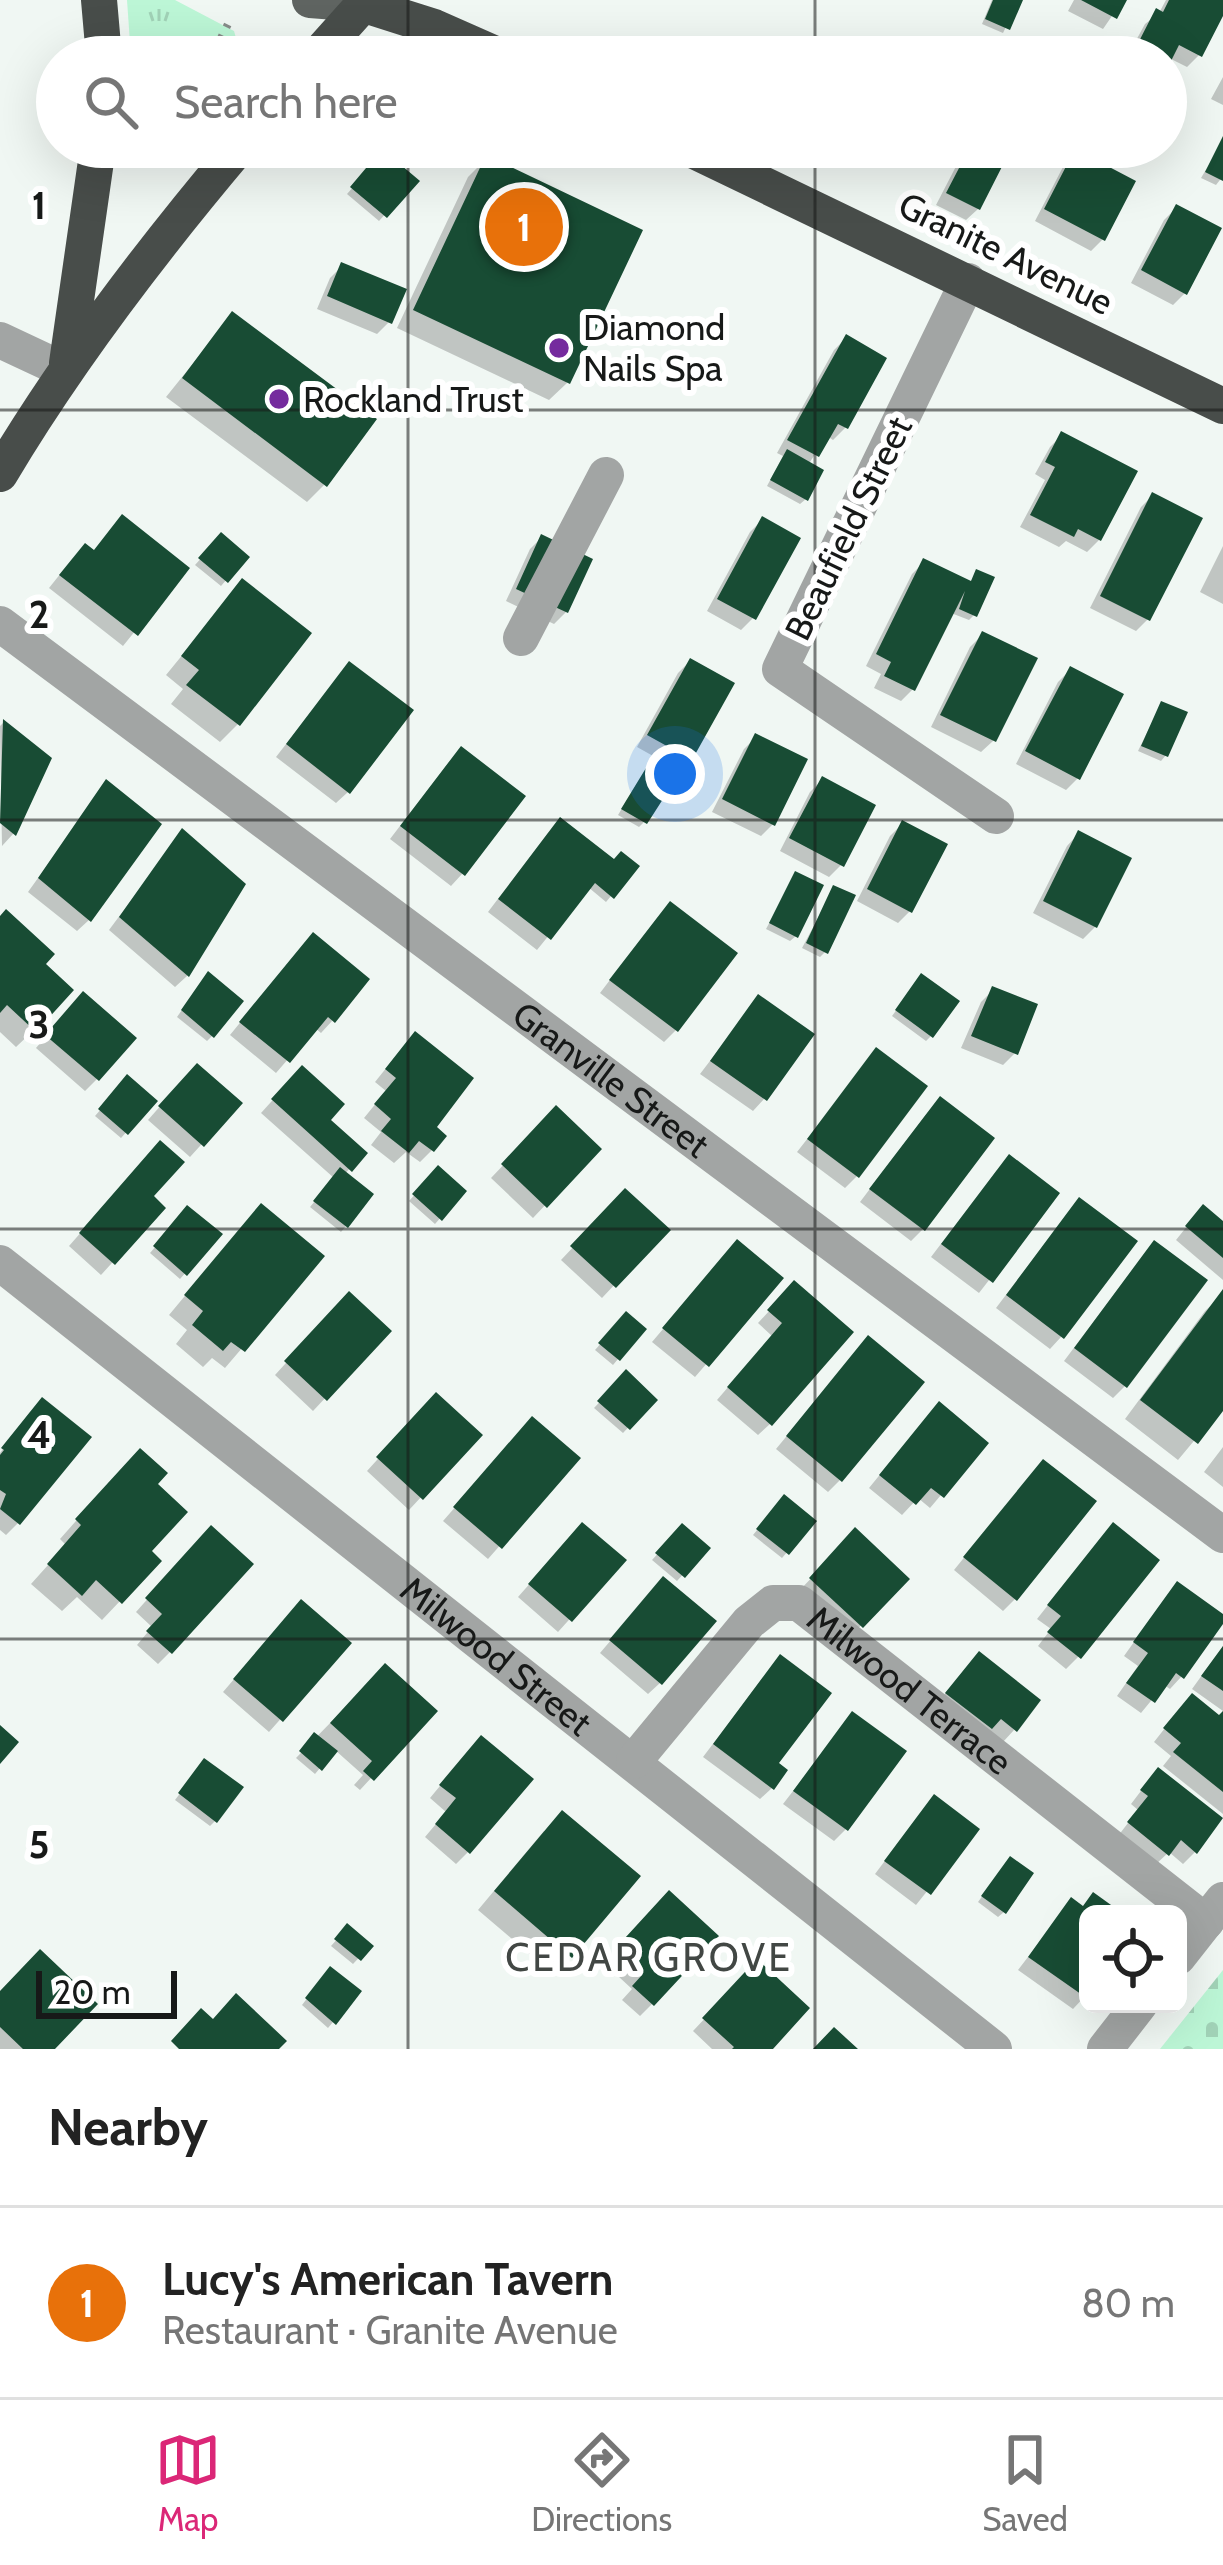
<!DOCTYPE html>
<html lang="en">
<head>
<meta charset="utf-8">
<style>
	:root { --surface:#fff; --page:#f2f2f2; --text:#222; --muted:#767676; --line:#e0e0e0; --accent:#db2777 }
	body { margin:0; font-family:Cabin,sans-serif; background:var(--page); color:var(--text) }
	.controls { position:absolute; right:36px; bottom:36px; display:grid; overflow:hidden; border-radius:18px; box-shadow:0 12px 48px #0002 }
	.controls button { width:108px; height:108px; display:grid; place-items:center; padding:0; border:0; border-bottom:3px solid var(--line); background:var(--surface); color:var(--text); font:60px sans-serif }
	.scale { position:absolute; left:36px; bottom:30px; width:141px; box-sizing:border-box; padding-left:12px; border:6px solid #171918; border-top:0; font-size:33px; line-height:42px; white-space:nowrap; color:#171918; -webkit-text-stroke:9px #fff; paint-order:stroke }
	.you { position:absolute; left:675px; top:774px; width:42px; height:42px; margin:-30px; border:9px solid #fff; border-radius:50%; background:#1a73e8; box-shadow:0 0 0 18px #1a73e833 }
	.badge { display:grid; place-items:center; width:78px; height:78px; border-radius:50%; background:var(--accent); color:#fff; font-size:39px; font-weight:700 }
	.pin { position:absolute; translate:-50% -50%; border:6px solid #fff; box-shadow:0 3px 12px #0006 }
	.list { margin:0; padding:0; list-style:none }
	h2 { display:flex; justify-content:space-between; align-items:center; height:156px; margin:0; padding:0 48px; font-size:51px }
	h2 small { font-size:39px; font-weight:400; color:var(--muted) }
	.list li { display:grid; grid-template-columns:78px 1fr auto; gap:36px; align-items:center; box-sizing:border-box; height:192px; padding:0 48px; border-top:3px solid var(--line) }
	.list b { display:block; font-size:45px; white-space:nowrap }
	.list p { margin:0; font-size:39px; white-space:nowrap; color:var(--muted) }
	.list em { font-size:39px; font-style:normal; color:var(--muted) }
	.icon { flex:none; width:66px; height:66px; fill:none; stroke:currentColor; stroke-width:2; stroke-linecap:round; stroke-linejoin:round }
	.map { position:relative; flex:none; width:1223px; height:2049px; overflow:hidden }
	.search { position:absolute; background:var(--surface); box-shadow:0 12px 48px #0002; left:36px; right:36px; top:36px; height:132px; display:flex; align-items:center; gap:30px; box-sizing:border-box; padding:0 42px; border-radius:66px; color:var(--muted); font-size:45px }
	.sheet { height:348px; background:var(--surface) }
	nav { display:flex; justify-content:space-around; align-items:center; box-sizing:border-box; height:168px; border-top:3px solid var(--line); background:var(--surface); font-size:33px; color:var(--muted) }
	nav a { display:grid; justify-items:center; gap:6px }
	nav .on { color:var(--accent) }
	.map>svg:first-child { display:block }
	.cemetery { fill:url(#cemetery-stones) }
	.park { fill:url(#park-tufts) }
	.shadow { fill:#0003 }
	.building { fill:#184c34 }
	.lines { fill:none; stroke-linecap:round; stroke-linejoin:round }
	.path { stroke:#868b88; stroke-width:8; stroke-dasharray:3 9; stroke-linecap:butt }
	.minor { stroke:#a2a5a4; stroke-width:36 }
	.major { stroke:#5f6461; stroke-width:36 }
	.highway { stroke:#484d4a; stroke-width:36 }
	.grid { fill:none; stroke:#171918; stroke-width:3; stroke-opacity:0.55 }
	.poi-dot { fill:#752b9e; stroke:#fff; stroke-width:4.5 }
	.labels { text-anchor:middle; stroke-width:12; stroke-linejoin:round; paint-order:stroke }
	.street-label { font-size:36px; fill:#171918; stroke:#fff }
	.poi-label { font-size:36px; fill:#171918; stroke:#fff; text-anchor:start }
	.neighbourhood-label { font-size:39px; letter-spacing:3px; fill:#424744; stroke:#fff }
	.grid-label { font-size:39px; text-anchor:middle; font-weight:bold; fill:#171918; stroke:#fff; stroke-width:12; stroke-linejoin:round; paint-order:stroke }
</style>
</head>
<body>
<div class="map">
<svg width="1223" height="2049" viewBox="0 0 1223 2049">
	<defs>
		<pattern id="cemetery-stones" width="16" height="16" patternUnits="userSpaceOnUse" patternTransform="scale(3)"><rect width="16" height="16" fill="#bcf6d6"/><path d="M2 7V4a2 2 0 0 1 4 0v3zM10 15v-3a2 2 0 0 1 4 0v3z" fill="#a1d2b7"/></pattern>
		<pattern id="park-tufts" width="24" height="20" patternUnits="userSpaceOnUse" patternTransform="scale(3)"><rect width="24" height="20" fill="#bcf6d6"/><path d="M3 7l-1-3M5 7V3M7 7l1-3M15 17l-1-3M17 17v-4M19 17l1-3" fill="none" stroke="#a1d2b7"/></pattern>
	</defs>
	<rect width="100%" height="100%" fill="#f0f7f3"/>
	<path class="cemetery" d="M1223,1970V2049H1160Z"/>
	<path class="park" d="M127,0H175L234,31L238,45L228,57H131Z"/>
	<path class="shadow" d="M992,0H1019L1003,33L982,24Z
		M1074,0H1123L1103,29L1068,11Z
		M1166,0H1216L1223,3L1199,55L1187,67L1169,58L1166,64V57H1127L1145,24L1159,13Z
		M1223,77V105L1211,99Z
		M1223,141V176L1216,185L1201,178Z
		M966,147H1009L978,209L966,220L936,205Z
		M383,153L415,181L379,221L347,194Z
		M1076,153L1103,239L1091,251L1035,221L1064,165Z
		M486,159L567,383L549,400L397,328L468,177Z
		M1176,208L1185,293L1173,305L1131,283L1164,220Z
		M342,266L389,322L377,334L317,309L330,278Z
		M232,315L324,485L307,502L166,397Z
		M846,338L883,359L845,428L833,440L827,436L808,465L806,499L800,504L767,486L783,456L777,453L834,350Z
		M1062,435L1099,540L1087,552L1066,541L1059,547L1020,527L1045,480L1035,474L1050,447Z
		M1153,495L1148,619L1136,631L1090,608L1141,507Z
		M762,520L753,618L741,630L707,611L750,532Z
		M221,536L246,557L221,586L195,565Z
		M542,537L566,612L554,624L506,601L530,549Z
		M1223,546V604L1200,592Z
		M93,553L186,568L123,646L49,588L73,558Z
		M924,562L969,584L977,573L974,615L969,620L951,613L913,689L901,701L874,688L881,674L866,666L912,574Z
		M242,582L238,724L220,742L171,704L183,689L166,675Z
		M982,635L993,741L981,752L931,727L970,647Z
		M690,661V758L678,770L637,747L678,673Z
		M1070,670L1078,778L1066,790L1016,764L1058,682Z
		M338,677L348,792L336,803L276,757Z
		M1161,704L1166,755L1161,761L1138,751Z
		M3,723L49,759L13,834L2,846L0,726Z
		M756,737L773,824L761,836L712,812L744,749Z
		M449,762L462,874L451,886L390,839Z
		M641,777L644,822L639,827L618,815Z
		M822,780L841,865L829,877L780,851L810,792Z
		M106,783L89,920L77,931L28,892Z
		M902,824L910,911L898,923L857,901L890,836Z
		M182,832L242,884L187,976L175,987L109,930Z
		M548,833L614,863L636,866L606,902L588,887L537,950L488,912Z
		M1078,834L1095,927L1083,939L1033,913L1067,846Z
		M795,875L796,936L790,941L766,929Z
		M834,888L825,952L820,957L802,948Z
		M658,917L676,1030L664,1042L600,993Z
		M0,919L41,965L34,1030L16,1047L0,1032Z
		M301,948L332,1021L321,1033L315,1028L276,1073L230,1035Z
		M203,980L212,1036L207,1041L177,1017Z
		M917,982L931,1036L926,1041L892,1016Z
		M993,990L1015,1053L1003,1065L961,1048L981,1002Z
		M758,998L764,1099L753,1111L700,1074Z
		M71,1007L97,1079L85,1091L36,1048Z
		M403,1047L433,1128L432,1150L420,1162L406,1152L394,1163L371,1145L381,1132L364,1118L386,1091L375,1082Z
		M876,1051L857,1176L845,1188L797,1152Z
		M128,1078L154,1101L121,1138L95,1116Z
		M185,1078L239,1103L190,1157L148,1120Z
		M290,1081L363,1153L344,1175L346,1226L341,1232L310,1207L334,1178L261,1113Z
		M556,1110L598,1149L533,1218L491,1178Z
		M928,1112L923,1229L911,1241L860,1202Z
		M148,1156L150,1197L162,1208L101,1275L69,1246Z
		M438,1169L463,1192L435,1224L409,1201Z
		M997,1170L1056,1194L979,1293L931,1257Z
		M625,1192L666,1230L602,1298L561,1260Z
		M188,1209L219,1234L180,1279L150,1253Z
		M1068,1213L1061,1337L1050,1349L996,1308Z
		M1192,1220L1223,1223V1280L1176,1240Z
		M244,1225L321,1256L225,1368L212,1358L203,1367L176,1344L187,1330L169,1315Z
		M726,1255L780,1279L695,1377L652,1342Z
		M1143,1256L1125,1386L1113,1398L1064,1361Z
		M794,1284L770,1424L758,1435L717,1400L772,1336L758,1323Z
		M1223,1294V1406L1178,1460L1125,1419L1205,1311Z
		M337,1307L388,1331L313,1411L275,1375Z
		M626,1315L643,1329L613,1365L595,1350Z
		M857,1351L840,1480L828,1492L776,1449Z
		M626,1374L654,1400L623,1433L594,1408Z
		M424,1408L479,1435L409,1510L367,1471Z
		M30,1412L18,1523L6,1535L0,1530V1453Z
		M927,1417L985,1443L930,1508L918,1498L902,1515L869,1488Z
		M521,1432L577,1458L488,1559L443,1521Z
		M1223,1447V1487L1204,1472Z
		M122,1469L154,1484L148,1551L158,1561L102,1620L77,1597L62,1611L31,1584L66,1545L60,1539Z
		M1032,1474L1015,1599L1003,1611L954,1570Z
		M779,1503L813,1522L782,1558L753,1535Z
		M682,1527L707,1548L677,1581L652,1560Z
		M855,1532L905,1579L849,1638L799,1591Z
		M570,1538L622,1561L558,1632L518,1597Z
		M1101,1538L1078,1657L1066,1669L1038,1646L1051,1629L1037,1619Z
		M199,1541L170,1652L158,1664L137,1645L152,1627L136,1612Z
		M652,1592L660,1683L648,1694L600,1653Z
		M1166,1597L1223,1619L1181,1677L1170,1689L1164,1685L1141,1713L1117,1696L1138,1666L1124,1656Z
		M290,1614L348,1643L269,1732L223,1692Z
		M1223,1646V1814L1163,1766L1171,1756L1154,1742L1180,1709L1218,1718L1223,1711L1192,1689Z
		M967,1667L1014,1730L1003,1742L935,1706Z
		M769,1670L775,1764L772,1788L760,1799L703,1757Z
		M373,1679L433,1711L360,1790L354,1785L363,1775L335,1750L315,1774L296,1758Z
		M852,1715L846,1829L834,1841L783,1804Z
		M469,1751L468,1852L456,1864L425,1837L446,1812L430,1798Z
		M200,1767L215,1821L210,1826L175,1800Z
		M1147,1783L1195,1852L1183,1864L1169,1852L1155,1865L1118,1836L1138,1810L1131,1804Z
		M923,1810L976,1830L916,1905L875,1874Z
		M544,1831L570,1956L552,1973L478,1910Z
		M1005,1865L1004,1912L998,1917L978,1902Z
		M1071,1901L1082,1908L1111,1914H1088V1993L1073,2009L1018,1970Z
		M657,1906L652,2004L640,2016L622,2000L632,1989L605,1964Z
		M348,1927L370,1946L353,1964L331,1946Z
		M757,1963L769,2049H712L693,2031Z
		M325,1975L358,1992L328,2028L302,2005Z
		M0,1994L51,2049H0Z"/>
	<path class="building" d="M993,0H1023L1010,30L985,19Z
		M1081,0H1127L1117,19Z
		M1169,0H1223V16L1202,57L1179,45L1166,71V57L1132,55L1156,8L1163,12Z
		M1223,136V181L1205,172Z
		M970,147H1012L980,210L946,193Z
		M382,149L420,181L387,218L350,187Z
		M1075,149L1136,181L1105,241L1044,209Z
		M486,155L643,230L570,384L413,310Z
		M1176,204L1222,228L1187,295L1141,270Z
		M341,262L407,289L392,324L327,296Z
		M232,311L377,419L327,487L182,378Z
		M846,334L887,358L848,429L838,424L819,457L787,440Z
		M1061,431L1138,471L1101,541L1078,529L1074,537L1030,515L1055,467L1045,462Z
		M787,449L824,470L808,501L770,480Z
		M1152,492L1203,518L1150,621L1100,596Z
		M122,514L190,568L138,636L59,575L85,543L94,550Z
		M762,516L801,538L756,620L717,599Z
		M221,532L250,557L228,583L198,558Z
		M541,534L593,559L568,613L516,589Z
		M923,558L971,581L976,569L995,577L977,617L959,609L965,591L915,691L884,676L891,662L876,654Z
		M242,578L312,633L240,726L186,685L199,670L181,656Z
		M982,631L1038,658L996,742L940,715Z
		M690,658L735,683L692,760L647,735Z
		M349,661L414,710L350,794L286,744Z
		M1070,666L1124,694L1080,780L1025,751Z
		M1161,701L1188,712L1168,757L1141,746Z
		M3,719L52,758L16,836L0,823Z
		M755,733L808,759L775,826L722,799Z
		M461,746L526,796L465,876L400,826Z
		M646,768L672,785L647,824L621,809Z
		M822,776L876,805L844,867L789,838Z
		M106,779L162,824L91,922L38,878Z
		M560,817L614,859L621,851L640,866L614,899L595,883L551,940L498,899Z
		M902,820L948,844L912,913L867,889Z
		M182,828L246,884L189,977L119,917Z
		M1078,830L1132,858L1097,928L1043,901Z
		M795,871L824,885L798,938L769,923Z
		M833,885L856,895L828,954L806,943Z
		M670,901L738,953L678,1032L609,980Z
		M6,909L55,954L46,964L74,990L36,1032L7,1005L0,1013V916Z
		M313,932L370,979L335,1023L328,1017L290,1063L239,1022Z
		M208,971L244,1001L214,1038L181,1010Z
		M921,973L960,1001L933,1038L895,1010Z
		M992,986L1038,1004L1018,1055L971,1036Z
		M83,991L137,1038L99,1081L45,1035Z
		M758,994L815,1034L767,1101L710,1061Z
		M415,1031L474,1078L437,1127L447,1136L434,1152L419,1141L409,1153L381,1131L391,1119L374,1104L396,1078L385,1069Z
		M876,1047L928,1086L859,1178L807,1139Z
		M197,1063L243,1103L204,1147L158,1106Z
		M302,1065L345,1104L331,1120L368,1153L352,1172L271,1099Z
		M127,1074L158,1101L128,1135L98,1109Z
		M940,1096L995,1138L925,1231L869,1189Z
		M556,1105L602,1149L547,1208L501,1164Z
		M160,1140L185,1162L154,1196L166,1208L115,1265L79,1233Z
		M1009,1154L1060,1193L993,1283L941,1244Z
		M438,1165L467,1191L442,1221L412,1194Z
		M340,1167L374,1194L348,1228L313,1201Z
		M625,1188L671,1230L616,1288L570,1246Z
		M1079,1197L1138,1241L1064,1339L1006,1295Z
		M261,1203L325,1256L245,1352L231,1342L223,1351L192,1325L203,1311L184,1295Z
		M1203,1204L1223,1221V1258L1185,1226Z
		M187,1205L223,1234L187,1276L153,1246Z
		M737,1239L784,1278L709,1367L662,1328Z
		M1154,1240L1208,1280L1127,1388L1074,1348Z
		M794,1280L854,1332L772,1426L727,1387L782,1323L767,1310Z
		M1223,1289V1411L1198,1444L1140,1400Z
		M349,1291L392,1331L327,1401L284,1361Z
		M626,1311L647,1329L620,1361L598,1343Z
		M868,1335L925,1382L842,1482L786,1436Z
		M626,1369L658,1400L630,1430L597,1401Z
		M436,1392L483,1435L423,1500L376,1457Z
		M42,1397L92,1437L20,1525L0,1509L6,1494L0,1490V1455L4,1450L1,1448Z
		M939,1401L989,1443L944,1498L931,1488L916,1505L879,1475Z
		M532,1416L581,1458L502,1549L453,1507Z
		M140,1448L168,1473L158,1484L188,1512L152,1551L162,1561L122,1604L96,1580L82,1596L47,1564L81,1525L75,1519Z
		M1043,1459L1097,1501L1017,1601L963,1557Z
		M784,1494L817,1521L789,1555L756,1529Z
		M582,1522L627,1560L572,1622L528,1584Z
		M1113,1522L1160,1560L1081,1659L1047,1632L1061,1616L1047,1605Z
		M682,1523L711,1548L685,1578L655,1553Z
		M211,1525L254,1564L172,1654L146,1631L162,1614L145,1598Z
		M855,1527L910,1579L863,1628L809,1578Z
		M663,1576L717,1621L662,1685L609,1640Z
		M1177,1581L1223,1614V1624L1184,1679L1176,1673L1155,1703L1126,1683L1148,1653L1133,1642Z
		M301,1599L352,1643L283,1722L233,1679Z
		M1223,1646V1691L1201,1676Z
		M979,1651L1041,1700L1017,1732L1001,1719L992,1729L945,1693Z
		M780,1654L832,1693L779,1763L788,1770L774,1790L713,1744Z
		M385,1663L438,1711L374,1781L363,1771L372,1761L330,1723Z
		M1192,1693L1219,1715L1223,1711V1792L1173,1752L1181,1743L1163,1728Z
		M852,1711L907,1751L848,1831L793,1791Z
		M0,1725L19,1742L0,1764Z
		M314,1732L338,1751L322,1771L299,1751Z
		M481,1735L534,1779L470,1854L435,1824L456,1798L439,1785Z
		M204,1758L244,1787L217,1823L178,1793Z
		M1158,1767L1223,1818L1197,1854L1181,1840L1169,1856L1127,1822L1148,1796L1140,1790Z
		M934,1794L980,1829L931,1895L884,1861Z
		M562,1810L641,1876L572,1958L494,1891Z
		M1010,1856L1034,1873L1006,1914L981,1896Z
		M669,1890L719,1936L654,2006L632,1986L642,1975L614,1950Z
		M1093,1892L1118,1910L1115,1914H1088V1999L1028,1957L1071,1897L1083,1906Z
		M347,1923L374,1946L361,1961L334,1939Z
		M40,1949L98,2004L55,2049H23L0,2027V1991Z
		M757,1959L810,2008L773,2049H732L734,2047L702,2018Z
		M330,1966L362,1991L336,2025L305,1998Z
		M236,1993L287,2041L279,2049H179L171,2041L201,2008L213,2019Z
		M834,2027L858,2049H813Z"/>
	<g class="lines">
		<path class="path" d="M207,57L216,48L228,24"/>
		<g class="minor">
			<path d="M968,281L780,669L996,816"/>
			<path d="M0,340L66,371"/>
			<path id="s1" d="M0,624L1223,1535"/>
			<path d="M521,638L606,475"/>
			<path id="s2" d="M0,1263L994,2049"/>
			<path id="s3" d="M634,1761L749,1622L773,1603H799L1206,1922"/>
			<path d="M1178,1957L1223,1900"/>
			<path d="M1105,2049L1140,2004"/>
		</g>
		<path class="major" d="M310,0L362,4"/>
		<path class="highway" d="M99,0L104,57
			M362,4L434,27L502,57
			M316,57L367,0
			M686,147L1223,406
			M67,363L98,147
			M0,474C69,358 152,250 239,147"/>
	</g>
	<path class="grid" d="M408,0V57M815,0V57M408,147V2049M815,147V2049M0,410H1223M0,820H1223M0,1229H1223M0,1639H1223"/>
	<g class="poi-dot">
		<circle cx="559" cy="348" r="12"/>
		<circle cx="279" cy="399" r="12"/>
	</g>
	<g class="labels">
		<g class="street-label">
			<text transform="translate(1006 253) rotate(26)" y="13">Granite Avenue</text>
			<text transform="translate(848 528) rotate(-64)" y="13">Beaufield Street</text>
			<text dy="13" stroke="none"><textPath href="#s1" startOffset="762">Granville Street</textPath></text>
			<text dy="13" stroke="none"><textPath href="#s2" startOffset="633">Milwood Street</textPath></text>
			<text dy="13" stroke="none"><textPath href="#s3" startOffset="378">Milwood Terrace</textPath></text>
		</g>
		<g class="poi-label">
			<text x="583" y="340">Diamond<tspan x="583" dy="41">Nails Spa</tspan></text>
			<text x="303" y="412">Rockland Trust</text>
		</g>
		<g class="neighbourhood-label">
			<text x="649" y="1971">CEDAR GROVE</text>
		</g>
	</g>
	<g class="grid-label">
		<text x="39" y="219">1</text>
		<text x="39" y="628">2</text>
		<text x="39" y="1038">3</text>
		<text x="39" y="1448">4</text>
		<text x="39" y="1858">5</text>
	</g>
</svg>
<div class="controls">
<button><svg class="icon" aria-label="locate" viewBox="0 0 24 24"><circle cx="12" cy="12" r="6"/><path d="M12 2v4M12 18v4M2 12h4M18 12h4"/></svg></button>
</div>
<div class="scale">20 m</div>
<div class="you"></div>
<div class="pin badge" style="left:524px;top:227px;background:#e8710a">1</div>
<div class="search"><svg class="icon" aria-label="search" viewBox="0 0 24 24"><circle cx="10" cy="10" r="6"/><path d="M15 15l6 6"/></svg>Search here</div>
</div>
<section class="sheet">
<h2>Nearby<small></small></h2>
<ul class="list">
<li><span class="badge" style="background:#e8710a">1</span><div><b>Lucy's American Tavern</b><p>Restaurant · Granite Avenue</p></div><em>80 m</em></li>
</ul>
</section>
<nav>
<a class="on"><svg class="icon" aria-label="map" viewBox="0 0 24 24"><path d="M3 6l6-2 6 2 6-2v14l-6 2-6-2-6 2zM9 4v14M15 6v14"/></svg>Map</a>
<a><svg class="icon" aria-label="directions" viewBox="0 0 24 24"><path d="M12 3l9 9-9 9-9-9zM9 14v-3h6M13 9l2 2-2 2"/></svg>Directions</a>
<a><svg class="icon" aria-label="saved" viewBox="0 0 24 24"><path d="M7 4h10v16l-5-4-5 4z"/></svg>Saved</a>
</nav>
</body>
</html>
